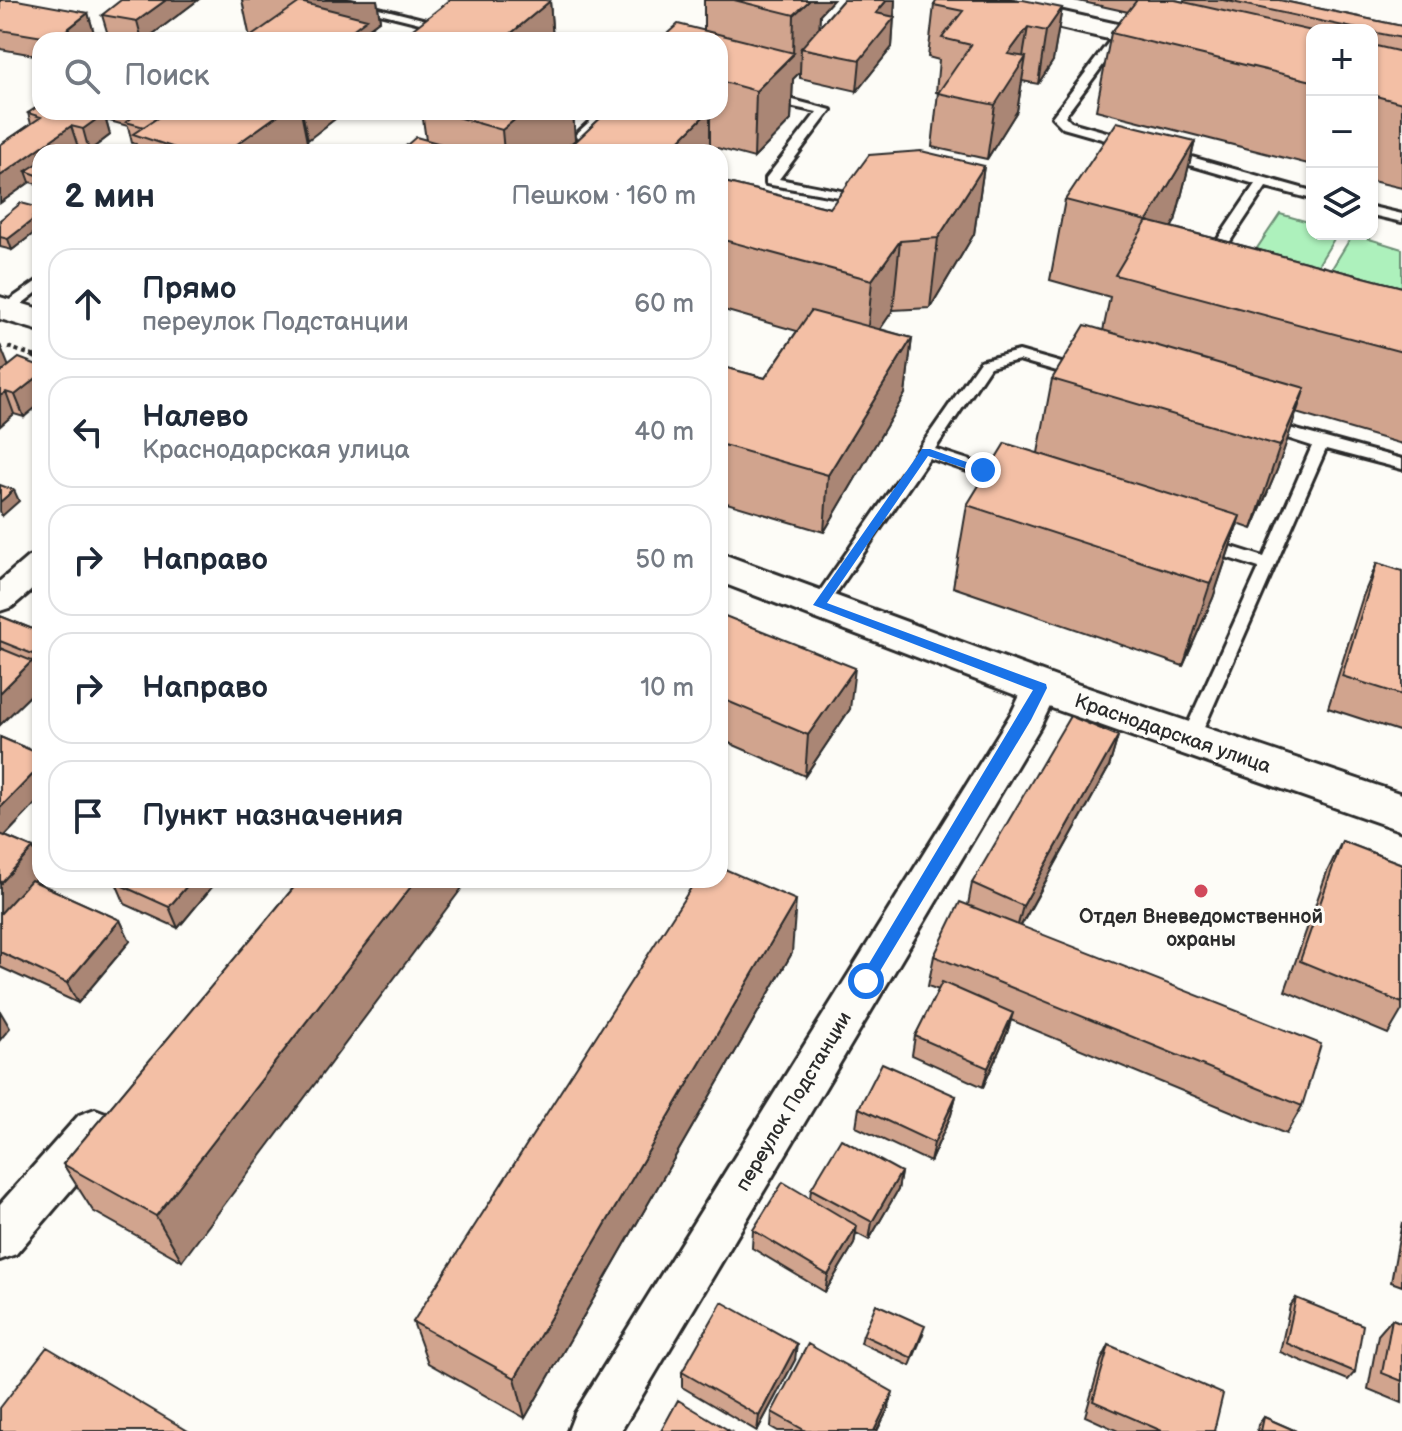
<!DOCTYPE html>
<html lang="ru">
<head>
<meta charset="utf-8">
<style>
	:root { --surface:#fff; --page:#f6f6f7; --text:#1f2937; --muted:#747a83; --line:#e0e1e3 }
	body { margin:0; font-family:"Balsamiq Sans",sans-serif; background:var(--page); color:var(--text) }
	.controls { position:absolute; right:24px; top:24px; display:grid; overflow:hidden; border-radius:16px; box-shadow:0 2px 6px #0004 }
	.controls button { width:72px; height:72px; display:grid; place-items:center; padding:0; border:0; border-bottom:2px solid var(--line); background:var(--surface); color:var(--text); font:40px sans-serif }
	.stop { position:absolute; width:24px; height:24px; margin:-18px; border:6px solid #1a73e8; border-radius:50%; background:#fff }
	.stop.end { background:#1a73e8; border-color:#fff; box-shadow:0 2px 8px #0008 }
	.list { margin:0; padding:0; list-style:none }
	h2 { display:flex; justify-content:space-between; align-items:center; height:104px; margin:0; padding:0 32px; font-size:34px }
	h2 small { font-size:26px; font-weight:400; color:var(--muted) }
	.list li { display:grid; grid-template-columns:52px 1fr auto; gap:24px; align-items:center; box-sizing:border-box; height:112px; margin:0 16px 16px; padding:0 16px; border:2px solid var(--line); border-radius:24px }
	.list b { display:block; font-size:30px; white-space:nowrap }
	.list p { margin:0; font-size:26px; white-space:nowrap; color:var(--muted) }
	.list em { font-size:26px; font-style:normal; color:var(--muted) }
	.icon { flex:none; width:44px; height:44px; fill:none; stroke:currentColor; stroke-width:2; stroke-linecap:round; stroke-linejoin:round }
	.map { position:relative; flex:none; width:1402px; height:1431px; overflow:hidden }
	.search { position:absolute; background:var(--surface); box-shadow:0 2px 6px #0004; left:32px; top:32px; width:696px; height:88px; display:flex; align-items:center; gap:20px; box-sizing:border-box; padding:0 28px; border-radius:24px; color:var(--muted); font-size:30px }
	.panel { position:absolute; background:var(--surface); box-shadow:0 2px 6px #0004; left:32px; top:144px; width:696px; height:744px; border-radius:24px }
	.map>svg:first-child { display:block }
	.green { fill:#adf1bc; stroke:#6c8e74; stroke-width:2 }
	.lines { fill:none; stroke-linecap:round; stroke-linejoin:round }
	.lane-casing { stroke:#2b2b2b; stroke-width:6 }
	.street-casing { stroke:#2b2b2b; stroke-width:6 }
	.secondary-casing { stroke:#2b2b2b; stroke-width:6 }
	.path-far1 { stroke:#2b2b2b; stroke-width:4; stroke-dasharray:4 4; stroke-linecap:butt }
	.path { stroke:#2b2b2b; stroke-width:5; stroke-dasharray:6 6; stroke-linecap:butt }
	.lane { fill:#fdfcf7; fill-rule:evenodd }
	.street { fill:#fdfcf7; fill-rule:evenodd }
	.secondary { fill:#fdfcf7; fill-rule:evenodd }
	.wall { fill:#d1a48e; stroke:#2b2b2b; stroke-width:2 }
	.shaded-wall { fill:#aa8674; stroke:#2b2b2b; stroke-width:2 }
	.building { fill:#f3bfa5; stroke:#2b2b2b; stroke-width:2 }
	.route { fill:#1a73e8 }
	.poi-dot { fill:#d1495b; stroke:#fdfcf7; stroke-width:3 }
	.labels { text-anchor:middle; stroke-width:6; stroke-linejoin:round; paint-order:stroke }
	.street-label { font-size:20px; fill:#2b2b2b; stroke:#fdfcf7 }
	.poi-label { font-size:20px; font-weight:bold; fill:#2b2b2b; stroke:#fdfcf7 }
</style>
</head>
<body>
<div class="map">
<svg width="1402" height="1431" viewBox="0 0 1402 1431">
	<rect width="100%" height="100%" fill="#fdfcf7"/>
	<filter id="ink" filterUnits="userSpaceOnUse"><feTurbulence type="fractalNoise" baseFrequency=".0125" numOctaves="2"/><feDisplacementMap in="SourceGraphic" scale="16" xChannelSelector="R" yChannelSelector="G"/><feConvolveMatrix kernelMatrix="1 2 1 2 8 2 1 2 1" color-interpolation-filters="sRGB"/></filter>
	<g filter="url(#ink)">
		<path class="green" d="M1280,214L1312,223V234H1337L1306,285L1245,266Z
			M1353,234L1402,249V313L1320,288Z"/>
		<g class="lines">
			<g class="lane-casing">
				<path id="lane" d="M327,0H347L450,26L444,29Z
					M1121,30L1127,33L1065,116L1071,122L1134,140V146L1130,147L1063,128L1052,117L1117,31Z
					M770,94L831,110L779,179L867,196V202L766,184V178L817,112L766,101L764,98Z
					M600,112H613L589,135L604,141L593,152H580L589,142L574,136Z
					M1162,151H1170L1312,191V199L1266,187L1215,264H1205L1203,261L1255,184L1162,157Z
					M1372,207L1402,214V222L1372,215Z
					M40,279V290L11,312H1V306Z
					M1019,351L1086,370L1088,373L1081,378L1019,360L990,367L935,449L1014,475L1016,479L1014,483H1002L929,458L825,609H813L811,605L813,601L980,361Z
					M1267,422L1402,459V469L1326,449L1199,739L1196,744H1184L1181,739L1259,568L1201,549L1199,545L1207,539L1264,557L1312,446L1262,430L1259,427Z"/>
			</g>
			<g class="street-casing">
				<path id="street" d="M40,553V583L12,607L0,611V581L28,557Z
					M1041,675L1054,679L1059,688L1040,727L621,1431H568L575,1413L1012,712L1028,679Z
					M95,1109L111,1115L117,1129L111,1143L16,1254L0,1260V1204L79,1115Z"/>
			</g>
			<g class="secondary-casing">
				<path id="secondary" d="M959,0H1010L1180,38L1184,44L1180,50L1170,53L963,6Z
					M0,297L40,309V331L0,319Z
					M720,553L1056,677L1402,794V831L1026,699L720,582Z"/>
			</g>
			<path class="path-far1" d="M8,347L39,358"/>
			<path class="path" d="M33,356L40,359"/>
			<use href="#lane" class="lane"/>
			<use href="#street" class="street"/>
			<use href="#secondary" class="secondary"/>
		</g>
		<path class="wall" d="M0,0L88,13L94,33L86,40H40V56L0,49Z
			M198,0L145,40H132L108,35L102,15Z
			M242,0H377L380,20L368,29L370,40H246L250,38Z
			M704,0H833L820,14L819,27L843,0H895L892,47L857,91L800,78V72L793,79L791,120L754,158L710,146V152H571V146L607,112H720V40L704,30Z
			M1074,0H1176L1184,2V0H1279L1402,26V188L1372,181V30H1312V165L1096,110L1111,33L1128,12Z
			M550,1L553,40H410L409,32Z
			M934,5L1062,8L1053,61L1038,84L1022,81L1017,111L987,159L932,147L938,92H936L939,60L928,57Z
			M40,112H344L307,140L309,152H138L136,144L132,143L128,126L106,120L110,135L89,151L78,147L40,152V185L30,182L0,203V145L31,124L28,113Z
			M422,112H573L575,140L561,152H399L426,140Z
			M1195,141L1175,221L1171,227L1402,287V444L1296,413L1277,470L1252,529L1238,524L1213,598L1183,666L953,587L967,505L1038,453L1052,379L1103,331L1110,297L1050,280L1065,200Z
			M984,166L974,234L930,308L893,310L880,329L912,338L905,394L824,532L720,501V366L765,378L797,331L724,310V341L720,346V181L830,208Z
			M40,208V235L38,230L12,250L0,247V220Z
			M0,345L8,367L24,417L14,414L0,426Z
			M1377,563L1402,571V732L1328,708L1363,596Z
			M720,614L850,709L805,776L720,739Z
			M0,616L40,632V675H38L40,678V686L0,725Z
			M1118,736L1109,767L1021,926L1302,1106L1286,1134L1011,1020L1007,1033L983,1087L912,1055L915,1036L939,990L928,986L934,956L968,905L972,883Z
			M0,737L40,754V799L5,836L33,848L40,863V874L33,881L120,920L130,941L78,1003L0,967Z
			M1342,841L1402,864V1010L1388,1034L1285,991L1327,872Z
			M300,880L182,1261L93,1211L63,1164Z
			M217,881L178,928L125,904L116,883Z
			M792,953L525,1418L428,1363L413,1322Z
			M956,1096L951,1115L930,1162L856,1127L859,1108Z
			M901,1172L898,1190L869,1240L856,1233L854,1244L825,1292L752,1248L753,1230L810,1198L811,1189Z
			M1402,1222V1286L1391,1282Z
			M1296,1298L1355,1372L1348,1380L1280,1352L1290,1306Z
			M1392,1319L1402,1323V1403L1368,1389L1378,1335Z
			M923,1334L910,1366L861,1343L863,1335Z
			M1109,1345L1214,1431H1118L1085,1416L1101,1361Z
			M795,1360L757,1431L682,1387V1372Z
			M889,1407L877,1431H778L771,1427L772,1412Z
			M1264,1417L1296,1431H1257L1258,1425Z"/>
		<path class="shaded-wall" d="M166,0H198L145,40H142L137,21Z
			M309,0H377L380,20L368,29L370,40H312L305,3Z
			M810,0H833L820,14L818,51L801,48L800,72L793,79L791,120L754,158L756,91L793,55L794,15Z
			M887,0H895L892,47L857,91L860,60L876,13Z
			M550,1L553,40H503Z
			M1062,8L1053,61L1038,84L1046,31Z
			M88,13L94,33L86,40H55Z
			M1028,27L1022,63L1026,57L1017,111L987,159L995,105L1008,54Z
			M282,112H301L309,152H226Z
			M302,112H344L308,140Z
			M524,112H573L575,140L561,152H504L502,130Z
			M708,112H710V152H668Z
			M104,114L110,135L89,151L83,129Z
			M71,126L78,147L71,152H40V174L26,171L30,182L0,203V176Z
			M1195,141L1175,221L1140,282L1147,221Z
			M984,166L974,234L930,308L938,238Z
			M34,219L38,230L12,250L8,239Z
			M900,241L893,310L866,350L872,280Z
			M724,285V341L720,346V291Z
			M912,338L905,394L824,532L828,475Z
			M0,345L9,367L0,374Z
			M40,375V404L24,417L15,395Z
			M1305,388L1277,470L1252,529L1280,446Z
			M6,392L14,414L0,426V396Z
			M14,490L19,501L2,516L0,511V502Z
			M1240,516L1213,598L1183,666L1210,584Z
			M32,661L40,678V686L0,725V693Z
			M855,668L850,709L805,776L808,735Z
			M1118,736L1109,767L1015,936L1023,906Z
			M40,767V799L2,839L0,836V808Z
			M33,848L40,863V874L0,917V884Z
			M192,880H217V881L178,928L169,907Z
			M416,880H468L182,1261L156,1216Z
			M796,900L792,953L525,1418L515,1378Z
			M120,920L130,941L78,1003L67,983Z
			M0,1011L10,1028L0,1040Z
			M1013,1013L1007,1033L983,1087L988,1068Z
			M956,1096L951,1115L930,1162L934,1143Z
			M901,1172L898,1190L869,1240L872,1222Z
			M857,1226L854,1244L825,1292L828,1275Z
			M797,1344L795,1360L757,1431L759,1416Z
			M893,1392L889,1407L877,1431H874Z"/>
		<path class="building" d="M0,0H17L88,13L55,39L0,30Z
			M121,0H166L137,21L102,15Z
			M294,0H309L305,3Z
			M450,0H545L550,1L503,40H439L409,32Z
			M734,0H810L794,15Z
			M843,0H887L876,13L895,17L860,60L801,48Z
			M937,0H1023L1062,8L1046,31L1028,27L1008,54L1026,57L995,105L938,93L971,45L942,38L963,11L934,5Z
			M1137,0H1175L1312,31V81L1111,33Z
			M1223,0H1279L1402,26V38L1372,32V30H1362Z
			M300,2L367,19L339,40H246Z
			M678,24L794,53L756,91L720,81V40H660Z
			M1372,45L1402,52V103L1372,95Z
			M40,105V112H97L104,114L83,129L71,126L0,176V145L41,117L28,113Z
			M140,112H166L144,127L126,122Z
			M166,112H282L226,152H187L133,134Z
			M439,112H524L502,130Z
			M607,112H708L668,152H595L571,146Z
			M1117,122L1195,141L1147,221L1402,287V352L1115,275L1147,221L1065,200Z
			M416,137L470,152H399Z
			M921,151L984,166L938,238L900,241L872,280L720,239V181L830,208L869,155Z
			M40,162V176L26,171Z
			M21,203L40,208V211L33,216L34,219L8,239L0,237V220Z
			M40,211V218L33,216Z
			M811,311L912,338L828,475L720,444V366L765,378Z
			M1085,325L1305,388L1280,446L1052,379Z
			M19,358L40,366V375L15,395L6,392L0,396V373Z
			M1005,443L1240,516L1210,584L967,505Z
			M0,485L14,490L0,502Z
			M1377,563L1402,571V695L1342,676Z
			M720,614L855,668L808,735L720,698Z
			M0,616L40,632V657L0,641Z
			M0,648L32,661L0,693Z
			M1070,716L1118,736L1023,906L972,883Z
			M0,737L40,754V767L0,808Z
			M0,834L33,848L0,884Z
			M1342,841L1402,864V1003L1300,961Z
			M720,867L796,900L515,1378L413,1322L696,880H720Z
			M31,880L120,920L67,983L0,952V914Z
			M118,880H192L169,907L116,883Z
			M300,880H416L156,1216L63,1164Z
			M960,902L1321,1044L1302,1106L934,956Z
			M942,982L1013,1013L988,1068L915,1036Z
			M882,1063L956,1096L934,1143L859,1108Z
			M841,1139L901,1172L872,1222L811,1189Z
			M783,1182L857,1226L828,1275L753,1230Z
			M1296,1298L1363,1325L1355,1372L1286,1343Z
			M722,1302L797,1344L759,1416L682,1372Z
			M876,1304L925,1326L912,1358L863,1335Z
			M1392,1319L1402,1323V1381L1382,1373Z
			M808,1344L893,1392L874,1431H806L772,1412Z
			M1109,1345L1223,1394L1214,1431H1162L1093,1401Z
			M47,1347L188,1431H0V1408Z
			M678,1400L730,1431H661Z
			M1264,1417L1296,1431H1261Z"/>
	</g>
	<path class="route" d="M922,449H930L989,470L983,474L928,456L827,603L1046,684L1047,688L1031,720L871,986L866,988L859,981L861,977L1033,690L813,605Z"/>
	<circle class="poi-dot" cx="1201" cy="891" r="8"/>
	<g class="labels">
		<g class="street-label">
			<text transform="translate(1173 733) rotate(19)" y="7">Краснодарская улица</text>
			<text transform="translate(793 1101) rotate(-59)" y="7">переулок Подстанции</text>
		</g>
		<g class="poi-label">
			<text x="1201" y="923">Отдел Вневедомственной<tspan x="1201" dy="23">охраны</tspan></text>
		</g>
	</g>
</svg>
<div class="controls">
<button>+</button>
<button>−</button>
<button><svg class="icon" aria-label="layers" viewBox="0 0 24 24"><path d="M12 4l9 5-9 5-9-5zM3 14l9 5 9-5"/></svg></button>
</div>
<div class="stop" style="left:866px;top:981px"></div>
<div class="stop end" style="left:983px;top:470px"></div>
<div class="search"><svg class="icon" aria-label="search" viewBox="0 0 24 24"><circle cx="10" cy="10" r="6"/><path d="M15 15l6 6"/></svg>Поиск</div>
<section class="panel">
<h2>2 мин<small>Пешком · 160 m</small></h2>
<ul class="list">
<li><svg class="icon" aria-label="ahead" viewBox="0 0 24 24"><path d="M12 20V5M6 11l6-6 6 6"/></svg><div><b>Прямо</b><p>переулок Подстанции</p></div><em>60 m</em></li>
<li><svg class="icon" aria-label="left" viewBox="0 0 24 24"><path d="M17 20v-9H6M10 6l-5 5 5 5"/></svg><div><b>Налево</b><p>Краснодарская улица</p></div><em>40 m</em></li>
<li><svg class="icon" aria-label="right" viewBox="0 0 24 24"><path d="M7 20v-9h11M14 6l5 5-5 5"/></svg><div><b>Направо</b></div><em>50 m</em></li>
<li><svg class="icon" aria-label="right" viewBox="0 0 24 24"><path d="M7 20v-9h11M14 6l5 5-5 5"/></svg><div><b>Направо</b></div><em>10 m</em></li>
<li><svg class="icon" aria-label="arrive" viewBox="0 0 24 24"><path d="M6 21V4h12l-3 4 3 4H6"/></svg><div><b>Пункт назначения</b></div></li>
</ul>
</section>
</div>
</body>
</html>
